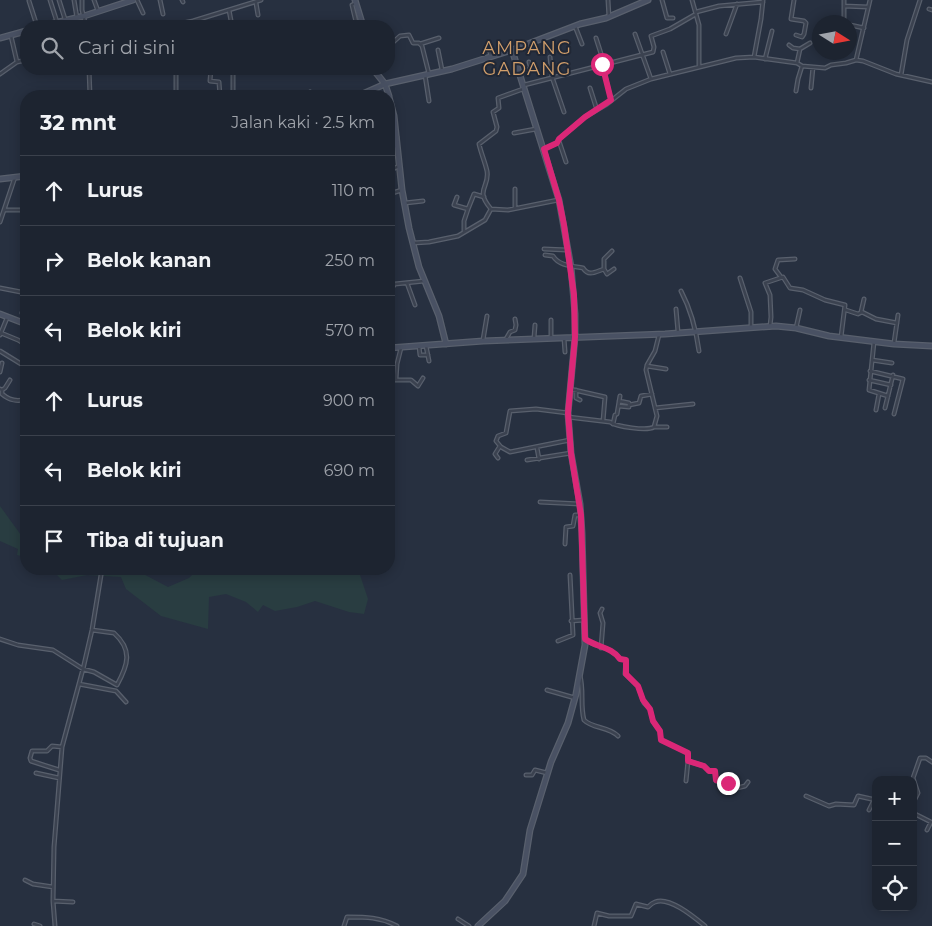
<!DOCTYPE html>
<html lang="id">
<head>
<meta charset="utf-8">
<style>
	:root { --surface:#1d2430; --page:#2a303c; --text:#f1f3f6; --muted:#a0a4ab; --line:#3b414c }
	body { margin:0; font-family:Montserrat,sans-serif; background:var(--page); color:var(--text) }
	.controls { position:absolute; right:15px; bottom:15px; display:grid; overflow:hidden; border-radius:10px; box-shadow:0 2px 12px #0003 }
	.controls button { width:45px; height:45px; display:grid; place-items:center; padding:0; border:0; border-bottom:1px solid var(--line); background:var(--surface); color:var(--text); font:25px sans-serif }
	.compass { position:absolute; left:812px; top:15px; width:45px; height:45px; border-radius:50%; background:var(--surface); box-shadow:0 2px 12px #0003; rotate:101deg }
	.stop { position:absolute; width:15px; height:15px; margin:-11px; border:4px solid #db2777; border-radius:50%; background:#fff }
	.stop.end { background:#db2777; border-color:#fff; box-shadow:0 1px 5px #0008 }
	.list { margin:0; padding:0; list-style:none }
	h2 { display:flex; justify-content:space-between; align-items:center; height:65px; margin:0; padding:0 20px; font-size:21px }
	h2 small { font-size:16px; font-weight:400; color:var(--muted) }
	.list li { display:grid; grid-template-columns:32px 1fr auto; gap:15px; align-items:center; box-sizing:border-box; height:70px; padding:0 20px; border-top:1px solid var(--line) }
	.list b { display:block; font-size:19px; white-space:nowrap }
	.list em { font-size:16px; font-style:normal; color:var(--muted) }
	.icon { flex:none; width:28px; height:28px; fill:none; stroke:currentColor; stroke-width:2; stroke-linecap:round; stroke-linejoin:round }
	.map { position:relative; flex:none; width:932px; height:926px; overflow:hidden }
	.search { position:absolute; background:var(--surface); box-shadow:0 2px 12px #0003; left:20px; top:20px; width:375px; height:55px; display:flex; align-items:center; gap:12px; box-sizing:border-box; padding:0 18px; border-radius:20px; color:var(--muted); font-size:19px }
	.panel { position:absolute; background:var(--surface); box-shadow:0 2px 12px #0003; left:20px; top:90px; width:375px; height:485px; border-radius:20px }
	.map>svg:first-child { display:block }
	.green { fill:#293d41 }
	.lines { fill:none; stroke-linecap:round; stroke-linejoin:round }
	.street-casing { stroke:#59606d; stroke-width:5 }
	.secondary-casing { stroke:#59606d; stroke-width:7 }
	.street { stroke:#3b4250; stroke-width:2.5 }
	.secondary { stroke:#495163; stroke-width:4.5 }
	.route { stroke:#db2777; stroke-width:6 }
	.labels { text-anchor:middle; stroke-width:4; stroke-linejoin:round; paint-order:stroke }
	.quarter-label { font-size:18px; letter-spacing:1px; fill:#d29f6b; stroke:#202735 }
</style>
</head>
<body>
<div class="map">
<svg width="932" height="926" viewBox="0 0 932 926">
	<rect width="100%" height="100%" fill="#273040"/>
	<path class="green" d="M0,506L26,542V557L17,555L18,549L0,541Z
		M51,569H134L168,587L189,578L196,571L243,570L276,571L281,569H358L368,599L364,614L349,612L315,601L297,607L275,611L263,605L258,612L246,602L226,594L209,597L208,629L161,616L126,589L121,577L87,575L62,580Z"/>
	<g class="lines">
		<g class="street-casing">
			<path id="street" d="M50,0L57,22
				M59,0L65,19
				M74,0L77,18
				M82,0V10L86,26
				M94,0L98,11
				M137,0L143,13
				M160,0L163,14
				M182,0L183,2
				M608,0L609,17
				M662,0L667,18H673
				M692,0L699,25V67
				M794,0L791,19L804,21L806,23L804,34L802,37L796,35
				M29,1L37,26
				M256,3L258,15
				M356,3L352,5L357,26
				M844,6L868,7
				M929,9L932,10
				M229,10L232,26
				M696,12L719,6L763,2
				M835,19L843,22
				M844,22V0
				M850,25L864,28
				M168,26L193,21L261,0
				M575,26L582,44
				M23,32L26,47
				M635,34L651,79
				M726,34L737,4
				M11,36L17,62
				M596,38L604,63
				M420,44L439,38
				M390,45L400,36L409,35L413,43H419L422,46L429,74
				M488,45L491,56
				M789,45L793,48L800,49
				M438,50L442,70
				M663,52L670,74
				M550,57L552,77L564,112
				M754,57L761,19L763,0
				M765,59L772,31
				M856,60L870,0
				M529,62L531,69
				M602,63L611,100
				M797,63L800,49L810,43
				M89,69L90,96
				M211,69L210,81L219,82L220,96
				M520,72L535,68
				M0,74L17,62L26,60
				M425,75L429,101
				M901,75L907,40L920,0
				M524,85L653,52L654,47L651,36L670,29L696,14
				M590,88L597,110
				M811,88L813,67
				M796,91L798,79L802,66
				M310,92L313,96
				M176,96V69
				M233,96V69
				M514,133L536,129
				M389,138L397,137
				M559,141L566,162
				M544,149L557,143L559,139L585,117L607,104L626,89L651,79L736,58L754,57L797,63L802,66L825,68L831,65L846,63L856,60L863,61L896,74L932,82
				M389,171L399,166
				M515,189V208
				M389,194L402,190
				M457,197L454,205L468,209L464,221V232
				M405,203L423,201
				M468,209L474,194L484,197
				M491,209C474,189 490,188 487,171C485,162 481,153 479,144L496,131L497,127L493,112L499,108L498,98L523,89
				M5,210H26
				M0,222L15,177
				M389,223H391V232
				M413,243L429,242L458,236L485,220L491,209L508,210L558,200
				M544,249L567,250
				M545,255L553,256C559,266 573,266 583,268C589,277 595,272 604,269V259L612,251
				M604,269L607,274L614,269
				M781,277L775,269L778,260L795,259
				M740,278L751,312V327
				M407,283L415,305
				M0,288L26,293
				M389,291L395,284L424,281
				M681,291C691,310 696,329 699,351
				M389,307L392,304L390,291
				M676,309L678,332
				M846,310L858,314L862,312L876,319L897,323
				M861,312L864,299
				M22,313L26,298
				M551,320V338
				M770,326L771,317L770,295L765,283L783,277L790,288L803,290L825,300L845,305L841,337
				M796,328L800,310
				M1,333L18,340L26,345
				M0,335L7,318
				M534,338L535,325
				M564,338L565,352
				M506,339L510,332L515,330L516,325L515,319
				M483,340L487,316
				M874,342L869,390L888,396
				M894,343L898,315
				M419,346L420,355H428
				M426,346L429,361
				M0,351L26,367
				M872,360L892,363
				M647,366L666,369
				M870,371L903,379L894,414
				M0,372L2,363
				M395,380H411L418,386L423,378
				M869,380L891,385
				M389,383L396,379L397,364L401,348
				M0,389L2,390V394C9,400 18,402 26,399
				M570,389L605,397L603,421
				M2,390L5,388L10,380
				M576,390V398L580,400
				M619,401L629,403V405
				M619,406L629,407V405L639,403L641,396L652,394
				M655,408L693,404
				M885,408L893,375
				M876,410L879,394
				M568,413L536,409L510,411L506,433L498,436L496,441L501,447L510,452L570,440
				M568,417L610,422C617,427 647,431 654,427L657,416L646,370L647,365L655,351L659,335
				M613,424L615,415L617,414L620,396
				M654,427H667
				M537,448L539,459
				M498,458L495,454L500,446
				M527,460L571,453
				M540,502L580,504
				M565,544L566,527L573,526L575,515H581
				M571,621L584,620
				M0,639L18,645L53,650L83,669L94,672L117,685C128,665 133,650 114,633L92,630
				M586,640C597,648 612,647 620,659L626,660L625,674L638,686L644,703L650,709L653,721L660,731L661,740L688,753V761L704,766L709,771H715L716,781L729,783L737,788L745,786L748,782
				M558,641L573,635L570,575
				M601,648L603,623L600,613L602,609
				M580,676C584,690 580,705 584,720C593,729 608,726 618,736
				M79,684L116,691L126,702
				M547,690L575,698
				M59,770L31,761L30,758L32,751H47L52,746L62,747
				M36,773L59,778
				M526,775H532L535,770L547,773
				M686,781L688,761
				M724,792L726,782
				M806,796L829,806L836,804L854,805L858,796L876,800
				M913,803L918,793L913,778L920,758H926L932,762
				M869,810L874,800
				M913,813L931,822L927,830
				M25,880L33,884L53,887
				M53,901L73,902
				M458,919L469,926
				M34,924L40,926
				M55,926L53,901L54,847L62,747L83,669L92,630L102,569
				M344,926L347,917C366,917 380,917 397,926
				M594,926L597,913L609,916H631L636,904L648,907C650,905 652,903 655,902C669,896 694,917 705,926"/>
		</g>
		<g class="secondary-casing">
			<path id="secondary" d="M355,0L363,26
				M42,26L84,16L133,0
				M0,38L26,31
				M373,69L385,84L389,96
				M358,96L385,84L452,69L512,50L580,24L606,18L648,0
				M389,97L394,116L402,190L409,228L419,267L439,316L446,344
				M0,179L26,176
				M0,314L26,324
				M389,348L483,341L665,334L776,326L796,328L829,336L894,344L932,346
				M478,926L505,901L523,874L530,830L551,762L568,723L576,694L585,645L582,533L580,504L571,453L568,413L575,337V314L571,267L559,200L512,50"/>
		</g>
		<use href="#street" class="street"/>
		<use href="#secondary" class="secondary"/>
	</g>
	<g class="lines">
		<path class="route" d="M602,64L611,100L585,117L559,139L557,143L544,149L559,200L564,225L574,295L575,337L568,413L571,453L581,515L585,639C596,647 612,647 620,659L626,660V674L638,686L643,700L650,709L653,721L660,731L661,740L688,753V761L704,766L709,771H715L716,780L728,783"/>
	</g>
	<g class="labels">
		<g class="quarter-label">
			<text x="527" y="54">AMPANG<tspan x="527" dy="21">GADANG</tspan></text>
		</g>
	</g>
</svg>
<div class="controls">
<button>+</button>
<button>−</button>
<button><svg class="icon" aria-label="locate" viewBox="0 0 24 24"><circle cx="12" cy="12" r="6"/><path d="M12 2v4M12 18v4M2 12h4M18 12h4"/></svg></button>
</div>
<svg class="compass" viewBox="-18 -18 36 36"><path d="M0-13l5 13h-10z" fill="#e53935"/><path d="M0 13l5-13h-10z" fill="#a0a4ab"/></svg>
<div class="stop" style="left:602px;top:64px"></div>
<div class="stop end" style="left:728px;top:783px"></div>
<div class="search"><svg class="icon" aria-label="search" viewBox="0 0 24 24"><circle cx="10" cy="10" r="6"/><path d="M15 15l6 6"/></svg>Cari di sini</div>
<section class="panel">
<h2>32 mnt<small>Jalan kaki · 2.5 km</small></h2>
<ul class="list">
<li><svg class="icon" aria-label="ahead" viewBox="0 0 24 24"><path d="M12 20V5M6 11l6-6 6 6"/></svg><div><b>Lurus</b></div><em>110 m</em></li>
<li><svg class="icon" aria-label="right" viewBox="0 0 24 24"><path d="M7 20v-9h11M14 6l5 5-5 5"/></svg><div><b>Belok kanan</b></div><em>250 m</em></li>
<li><svg class="icon" aria-label="left" viewBox="0 0 24 24"><path d="M17 20v-9H6M10 6l-5 5 5 5"/></svg><div><b>Belok kiri</b></div><em>570 m</em></li>
<li><svg class="icon" aria-label="ahead" viewBox="0 0 24 24"><path d="M12 20V5M6 11l6-6 6 6"/></svg><div><b>Lurus</b></div><em>900 m</em></li>
<li><svg class="icon" aria-label="left" viewBox="0 0 24 24"><path d="M17 20v-9H6M10 6l-5 5 5 5"/></svg><div><b>Belok kiri</b></div><em>690 m</em></li>
<li><svg class="icon" aria-label="arrive" viewBox="0 0 24 24"><path d="M6 21V4h12l-3 4 3 4H6"/></svg><div><b>Tiba di tujuan</b></div></li>
</ul>
</section>
</div>
</body>
</html>
